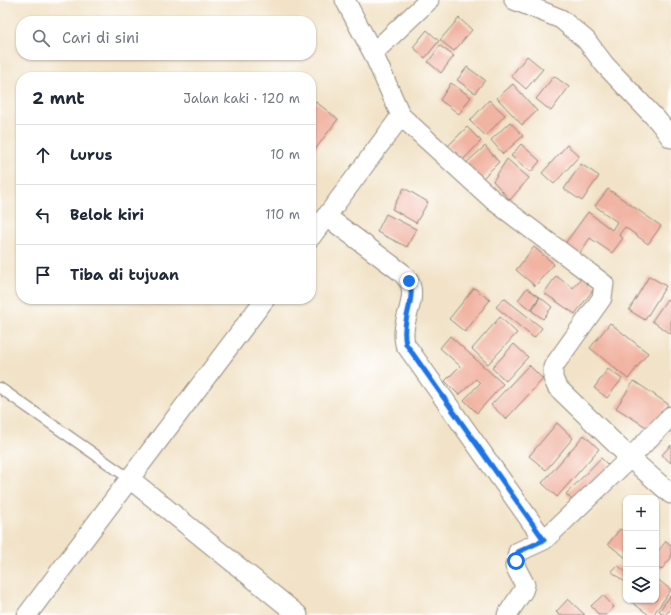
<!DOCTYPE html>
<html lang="id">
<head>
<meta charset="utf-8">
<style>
	:root { --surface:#fff; --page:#f6f6f7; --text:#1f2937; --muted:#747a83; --line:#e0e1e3 }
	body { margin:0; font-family:"Shantell Sans",sans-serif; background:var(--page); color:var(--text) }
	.controls { position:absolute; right:12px; bottom:12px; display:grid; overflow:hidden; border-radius:8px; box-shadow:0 1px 3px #0004 }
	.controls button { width:36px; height:36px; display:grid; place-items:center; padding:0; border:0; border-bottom:1px solid var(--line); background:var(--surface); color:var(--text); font:20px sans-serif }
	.stop { position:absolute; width:12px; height:12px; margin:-9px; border:3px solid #1a73e8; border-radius:50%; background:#fff }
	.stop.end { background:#1a73e8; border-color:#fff; box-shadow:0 1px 4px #0008 }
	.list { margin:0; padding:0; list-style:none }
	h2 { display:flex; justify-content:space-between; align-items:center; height:52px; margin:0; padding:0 16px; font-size:17px }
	h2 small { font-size:13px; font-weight:400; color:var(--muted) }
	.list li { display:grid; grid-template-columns:26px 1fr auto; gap:12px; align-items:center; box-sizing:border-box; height:60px; padding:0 16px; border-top:1px solid var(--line) }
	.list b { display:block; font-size:15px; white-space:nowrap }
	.list em { font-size:13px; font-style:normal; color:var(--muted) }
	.icon { flex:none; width:22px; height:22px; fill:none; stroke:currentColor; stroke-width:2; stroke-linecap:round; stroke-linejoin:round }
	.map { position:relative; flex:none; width:671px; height:615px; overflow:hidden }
	.search { position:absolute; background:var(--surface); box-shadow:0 1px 3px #0004; left:16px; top:16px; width:300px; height:44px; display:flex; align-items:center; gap:10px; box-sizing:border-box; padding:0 14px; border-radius:16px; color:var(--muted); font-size:15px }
	.panel { position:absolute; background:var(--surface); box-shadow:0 1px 3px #0004; left:16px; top:72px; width:300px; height:232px; border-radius:16px }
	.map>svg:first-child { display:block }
	.building { fill:#f1b3a2 }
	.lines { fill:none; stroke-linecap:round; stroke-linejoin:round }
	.service-casing { stroke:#8e877a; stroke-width:12 }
	.minor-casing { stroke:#8e877a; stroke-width:21 }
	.service { stroke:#fff; stroke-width:10 }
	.minor { stroke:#fff; stroke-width:19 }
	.route { stroke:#1a73e8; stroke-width:5 }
</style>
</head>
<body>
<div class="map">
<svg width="671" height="615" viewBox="0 0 671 615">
	<rect width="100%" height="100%" fill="#fff"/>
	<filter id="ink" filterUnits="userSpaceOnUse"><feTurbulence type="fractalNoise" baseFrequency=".025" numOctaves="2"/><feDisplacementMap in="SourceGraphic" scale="8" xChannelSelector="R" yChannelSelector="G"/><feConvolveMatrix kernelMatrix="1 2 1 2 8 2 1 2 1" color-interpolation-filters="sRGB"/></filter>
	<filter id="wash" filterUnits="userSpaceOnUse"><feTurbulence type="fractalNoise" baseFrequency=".012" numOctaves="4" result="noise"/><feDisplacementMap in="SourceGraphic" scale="16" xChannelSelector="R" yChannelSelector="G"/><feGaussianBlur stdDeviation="0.9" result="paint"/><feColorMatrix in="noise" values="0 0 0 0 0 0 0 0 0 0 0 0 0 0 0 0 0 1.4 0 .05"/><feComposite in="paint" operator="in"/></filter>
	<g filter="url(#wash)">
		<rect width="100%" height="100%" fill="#f2e3c8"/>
		<g id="blocks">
			<path class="building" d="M459,18L472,30L454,51L440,40Z
				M427,30L439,41L425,58L413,47Z
				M440,46L454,56L441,73L428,62Z
				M527,56L543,69L526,89L511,76Z
				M467,67L485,80L475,93L457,80Z
				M554,76L569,87L551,111L536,99Z
				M451,83L471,97L459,114L440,100Z
				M513,84L537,111L522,125L497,98Z
				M489,100L505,115L486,136L470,121Z
				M316,102L338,119L311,155V109Z
				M510,122L523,136L503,154L491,140Z
				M467,127L481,141L463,160L448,146Z
				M521,144L540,161L531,172L511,156Z
				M567,145L579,156L554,184L542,173Z
				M485,146L499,162L480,181L465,164Z
				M507,159L529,178L510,200L493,181Z
				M581,164L599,176L582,201L564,189Z
				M404,188L428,202L416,223L392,209Z
				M608,189L661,226L648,244L625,227L619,235L623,238L612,253L590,238L576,259L561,249L588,212L612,230L617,222L595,206Z
				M386,214L416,229L407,247L377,232Z
				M534,247L554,264L535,286L516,270Z
				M556,276L573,288L583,276L596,286L575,314L544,293Z
				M649,276L666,286L645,320L629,310Z
				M474,288L490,300L465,332L449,319Z
				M527,288L539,297L531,310L518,300Z
				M540,297L552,307L543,319L532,311Z
				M504,298L542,328L534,338L496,307Z
				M667,299L671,302V334L652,321Z
				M500,317L517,333L488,364L472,349Z
				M610,323L648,353L628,379L590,348Z
				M450,336L503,384L477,413L464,400L480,383L476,379L459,395L445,381L460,366L440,348Z
				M514,344L528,357L506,381L492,368Z
				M529,365L543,379L506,419L491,405Z
				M608,369L622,379L607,398L594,388Z
				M634,381L668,404L651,430L616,408Z
				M557,423L573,438L546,470L529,456Z
				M584,435L599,449L557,497L542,483Z
				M671,445V463L662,455Z
				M601,458L613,470L578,506L566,494Z
				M620,529L626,533V558L608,544Z
				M666,541L671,545V558L661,570L656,566V554Z
				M617,565L626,572V583L611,571Z
				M656,578L671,590L653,615H649L629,600H656Z
				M603,595L614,607L607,615H599L591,606Z
				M670,596L671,609L665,615L659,611Z
				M568,599L585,615H559L556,612Z"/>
		</g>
	</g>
	<g filter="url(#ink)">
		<use href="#blocks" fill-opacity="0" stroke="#8e877a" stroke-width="1"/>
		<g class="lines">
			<g class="service-casing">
				<path id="service" d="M0,388L130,479"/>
			</g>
			<g class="minor-casing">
				<path id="minor" d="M345,0L373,53L401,116L494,201L604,284L602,298L553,367V378L557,387L630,458L671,494
					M514,0L561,19L586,40L605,65L659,122L671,138
					M373,53L429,0
					M326,216L401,272C405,276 410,281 411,287C415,306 400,321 405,344L544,540
					M311,237L401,116
					M130,479L298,615
					M27,615L265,299
					M507,615L523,591L525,585L515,566L518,552L544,540L630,458L671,416"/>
			</g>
			<use href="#service" class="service"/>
			<use href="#minor" class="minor"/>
		</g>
	</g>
	<g class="lines" filter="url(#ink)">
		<path class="route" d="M409,281C417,299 400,321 406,344L544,540L518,552L516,561"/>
	</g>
</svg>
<div class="controls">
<button>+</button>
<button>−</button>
<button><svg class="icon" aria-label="layers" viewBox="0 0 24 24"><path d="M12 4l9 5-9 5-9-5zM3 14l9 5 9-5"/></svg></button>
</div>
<div class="stop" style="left:516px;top:561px"></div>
<div class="stop end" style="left:409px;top:281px"></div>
<div class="search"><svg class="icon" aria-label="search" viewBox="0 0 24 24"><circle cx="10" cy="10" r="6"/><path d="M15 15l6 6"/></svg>Cari di sini</div>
<section class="panel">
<h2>2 mnt<small>Jalan kaki · 120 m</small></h2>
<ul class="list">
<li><svg class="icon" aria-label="ahead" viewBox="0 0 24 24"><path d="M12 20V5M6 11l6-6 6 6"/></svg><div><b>Lurus</b></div><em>10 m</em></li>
<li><svg class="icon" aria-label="left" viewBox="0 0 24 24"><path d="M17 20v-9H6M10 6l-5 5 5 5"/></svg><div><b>Belok kiri</b></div><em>110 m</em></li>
<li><svg class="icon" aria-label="arrive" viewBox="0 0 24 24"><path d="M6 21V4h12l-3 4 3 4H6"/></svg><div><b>Tiba di tujuan</b></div></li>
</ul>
</section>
</div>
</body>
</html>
